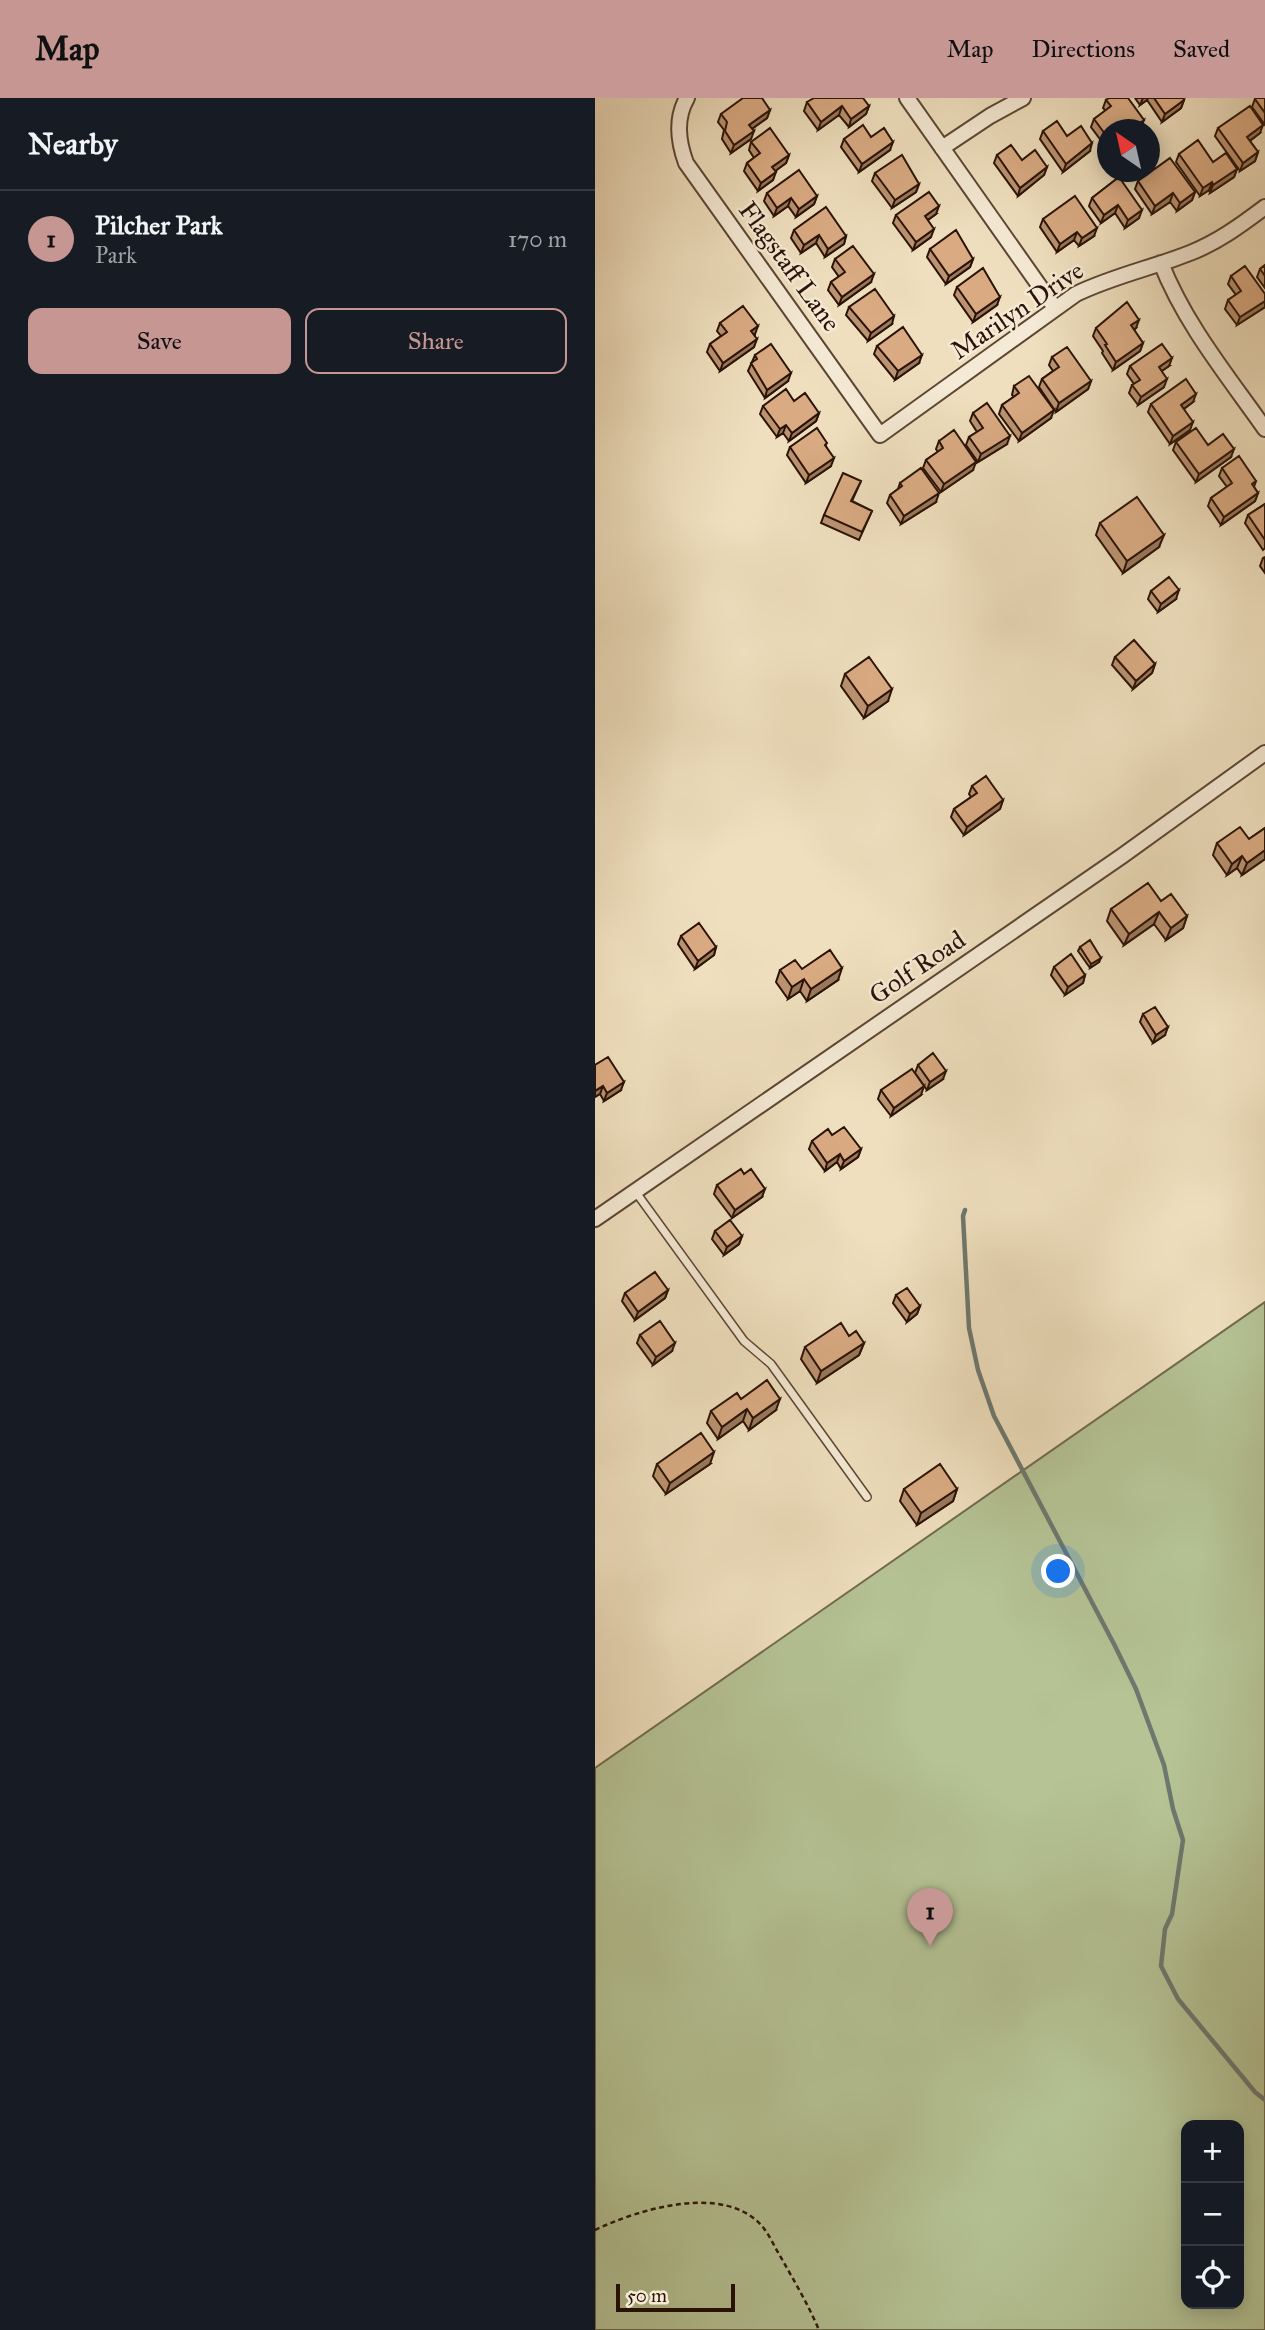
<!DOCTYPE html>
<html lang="en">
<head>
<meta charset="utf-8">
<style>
	:root { --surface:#171b24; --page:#242831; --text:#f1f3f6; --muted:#9ea1a6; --line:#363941; --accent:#c59692 }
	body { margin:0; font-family:"IM FELL Great Primer",serif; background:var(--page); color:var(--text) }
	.controls { position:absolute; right:21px; bottom:21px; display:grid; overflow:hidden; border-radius:14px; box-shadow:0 4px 18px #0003 }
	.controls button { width:63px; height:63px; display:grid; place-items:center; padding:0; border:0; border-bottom:2px solid var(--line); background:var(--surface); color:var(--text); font:35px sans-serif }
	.compass { position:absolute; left:502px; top:21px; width:63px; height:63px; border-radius:50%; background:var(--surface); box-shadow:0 4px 18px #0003; rotate:326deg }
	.scale { position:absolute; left:21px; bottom:18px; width:119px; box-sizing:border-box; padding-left:7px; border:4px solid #2a1306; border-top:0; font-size:19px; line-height:24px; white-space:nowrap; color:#2a1306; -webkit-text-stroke:5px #f5ead5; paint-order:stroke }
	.you { position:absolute; left:464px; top:1474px; width:24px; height:24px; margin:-18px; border:5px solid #fff; border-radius:50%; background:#1a73e8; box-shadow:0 0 0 10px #1a73e833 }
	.badge { display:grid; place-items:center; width:46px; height:46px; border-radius:50%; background:var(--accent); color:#111; font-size:23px; font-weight:700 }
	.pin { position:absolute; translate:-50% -58px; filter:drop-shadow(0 2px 4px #0008) }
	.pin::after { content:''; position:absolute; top:37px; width:24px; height:21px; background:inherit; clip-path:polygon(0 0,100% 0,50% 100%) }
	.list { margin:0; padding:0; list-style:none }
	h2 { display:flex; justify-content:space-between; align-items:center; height:91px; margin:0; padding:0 28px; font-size:30px }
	h2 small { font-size:23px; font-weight:400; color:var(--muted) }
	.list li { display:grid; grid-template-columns:46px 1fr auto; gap:21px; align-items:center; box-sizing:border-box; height:98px; padding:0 28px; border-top:2px solid var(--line) }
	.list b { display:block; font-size:26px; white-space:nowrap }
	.list p { margin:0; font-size:23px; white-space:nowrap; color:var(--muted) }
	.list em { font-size:23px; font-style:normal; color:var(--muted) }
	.actions { display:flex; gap:14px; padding:21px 28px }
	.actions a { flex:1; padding:16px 0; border:2px solid var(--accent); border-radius:14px; text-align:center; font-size:24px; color:var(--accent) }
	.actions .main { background:var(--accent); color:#111 }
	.icon { flex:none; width:38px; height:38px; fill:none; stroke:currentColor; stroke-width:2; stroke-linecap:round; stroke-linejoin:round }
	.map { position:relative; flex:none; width:670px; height:2232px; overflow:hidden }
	header { display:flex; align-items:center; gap:42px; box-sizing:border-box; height:98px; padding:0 35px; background:var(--accent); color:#111 }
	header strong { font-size:33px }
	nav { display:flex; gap:38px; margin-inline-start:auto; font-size:24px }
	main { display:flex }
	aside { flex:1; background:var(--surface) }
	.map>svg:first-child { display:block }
	.green { fill:#b5c395; stroke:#706b4e; stroke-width:2; fill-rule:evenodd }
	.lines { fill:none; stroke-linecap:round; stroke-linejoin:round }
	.stream { stroke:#6d786e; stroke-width:4.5 }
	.lane-casing { stroke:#5b4634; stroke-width:10 }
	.street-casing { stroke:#5b4634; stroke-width:18 }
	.path { stroke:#2a1306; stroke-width:2.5; stroke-dasharray:5 3.5; stroke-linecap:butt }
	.lane { stroke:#f5ead5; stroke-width:7 }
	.street { stroke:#f5ead5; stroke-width:14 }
	.wall { fill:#bb9371; stroke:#2a1306; stroke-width:2 }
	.shaded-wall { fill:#99785c; stroke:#2a1306; stroke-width:2 }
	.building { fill:#daab83; stroke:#2a1306; stroke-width:2 }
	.labels { text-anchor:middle; stroke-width:5; stroke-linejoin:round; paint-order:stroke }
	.street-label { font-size:26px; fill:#2a1306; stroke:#f5ead5 }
</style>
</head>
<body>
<header>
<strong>Map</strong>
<nav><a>Map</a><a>Directions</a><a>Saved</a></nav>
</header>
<main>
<aside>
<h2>Nearby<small></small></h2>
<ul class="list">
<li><span class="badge">1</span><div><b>Pilcher Park</b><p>Park</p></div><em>170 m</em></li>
</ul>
<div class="actions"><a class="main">Save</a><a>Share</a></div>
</aside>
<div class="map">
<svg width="670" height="2232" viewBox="0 0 670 2232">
	<rect width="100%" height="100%" fill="#efdfbe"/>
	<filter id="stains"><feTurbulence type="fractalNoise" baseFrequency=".00286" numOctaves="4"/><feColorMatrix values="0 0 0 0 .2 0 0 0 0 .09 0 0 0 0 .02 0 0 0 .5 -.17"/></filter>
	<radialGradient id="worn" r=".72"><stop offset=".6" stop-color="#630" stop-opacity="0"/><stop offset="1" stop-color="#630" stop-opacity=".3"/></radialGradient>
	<path class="green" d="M670,1204V2232H0V1670ZM591,2027H644V2206H591Z"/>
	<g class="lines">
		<path class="stream" d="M370,1112L368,1118L374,1230L383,1272L399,1318L520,1548L541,1591L569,1667L578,1711L588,1742L577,1816L570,1831L566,1868L583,1901L660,1994L670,2002"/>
		<g class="lane-casing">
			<path id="lane" d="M40,1093L149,1243L176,1266L272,1399"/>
		</g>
		<g class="street-casing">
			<path id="street" d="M92,0C80,21 83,43 91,65L285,337L481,196C518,178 557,170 595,155C623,144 646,127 670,109
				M312,0L460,210
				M347,50L395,18L428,0
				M566,165C590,226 632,277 670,331
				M0,1121L527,758L670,655"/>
		</g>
		<path class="path" d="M0,2132C44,2111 129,2085 167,2128C174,2136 179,2148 184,2156C198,2181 213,2206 224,2232"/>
		<use href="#lane" class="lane"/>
		<use href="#street" class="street"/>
	</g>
	<path class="wall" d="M540,0H588L589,2L586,10L567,24L552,2L545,7Z
		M670,0V27L657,9L660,1Z
		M511,2L546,30L513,32V52L496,29L499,21L511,13L508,10Z
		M212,4L274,8L271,16L254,29L244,17L223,32L209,13Z
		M175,12L172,20L157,31L156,41L136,55L127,41L129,32L123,24L126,16Z
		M623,30L665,35L655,43L663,54L660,63L645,73L620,38Z
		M448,33L472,38L495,53L468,74L445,41Z
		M276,39L295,52L264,74L246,49L249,41Z
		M156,44L194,57L191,65L180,73L178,82L163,93L149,73L152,65L159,60L154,52Z
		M584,56L618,64L642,71L639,79L615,95L614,92L605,98L581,64Z
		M402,57L427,62L452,69L449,77L423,98L399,65Z
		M280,75L324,86L321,94L297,110L277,83Z
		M524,79L544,120L530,130L520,115L506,125L494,108L497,100Z
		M543,83L600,94L597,102L582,113L575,104L557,116L540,91Z
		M172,95L222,98L219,106L201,119L193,108L179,118L169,103Z
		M341,116L333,122L336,139L318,152L298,125L301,117Z
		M448,121L499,138L484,148L479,142L462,154L445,129Z
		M199,132L251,138L249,146L230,159L221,145L206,155L196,140Z
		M335,151L378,161L375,169L351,186L332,159Z
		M240,161L276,184L244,207L233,192L236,184L244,179L237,169Z
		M670,167V190L662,179L665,171Z
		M636,178L670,196V209L642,227L630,211L633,202L641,197L633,186Z
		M362,189L402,207L378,224L359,197Z
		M254,209L297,226L273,243L251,217Z
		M125,225L160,236L159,249L125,273L112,254L115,246L126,238L122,233Z
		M501,230H541L539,232L548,245L545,253L518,272L507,255L508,253L498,238Z
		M282,248L324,265L300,282L279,256Z
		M160,257L193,283L170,300L153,273Z
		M457,259L496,283L493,291L461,314L444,289L447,281L458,273L454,267Z
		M535,268H574L566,273L569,289L543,307L534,295L537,287L539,286L532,276Z
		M419,288L456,320L424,343L404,316L407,307L419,299L417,297Z
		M598,304L589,311L595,332L575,346L553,314L556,306Z
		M168,308L224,315L221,323L194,343L188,335L182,339L165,316Z
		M378,315L412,346L383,364L371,347L374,339L382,334L375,323Z
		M344,343L378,372L346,394L328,370L331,362L343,354L341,351Z
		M581,344L613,347L636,359L601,384L578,352Z
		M231,348L236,368L211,385L192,357L195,349Z
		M627,370L661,383L659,389L663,395L660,403L626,427L613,408L616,400L632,389L624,378Z
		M266,383L257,403L277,413L264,442L226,425L229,417Z
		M305,385L341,404L306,426L292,405L295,397L303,391Z
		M670,406V450L668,452L650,425L653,417Z
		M505,425L564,449L528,475L501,437Z
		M670,459V475L665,468L668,460Z
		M556,493L581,501L563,514L553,501Z
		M520,559L560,566L557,575L538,591L517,567Z
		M250,576L293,603L269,620L246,588Z
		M377,688L408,702L405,711L369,737L356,719L359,711L376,699L374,696Z
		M670,730V761L647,777L642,770L632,777L618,757L622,745L654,741Z
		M566,803L592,818L588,830L571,842L559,826L529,847L512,823L516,811Z
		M86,838L121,849L119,857L100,871L83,846Z
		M485,849L504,864L495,870L483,853Z
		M459,869L490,877L488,885L470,897L456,877Z
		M207,871L243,882L212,903L205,893L193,901L181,884L185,872Z
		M548,916L570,937L558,945L545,924Z
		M0,967L26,992L9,1003L5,996Z
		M323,967L348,981L332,992L320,975Z
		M286,992L326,997L296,1018L283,1001Z
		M237,1037L266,1051L263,1059L246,1071L242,1064L230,1073L214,1051L217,1043Z
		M122,1087L167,1099L137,1120L119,1096Z
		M120,1133L147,1138L144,1146L129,1157L117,1141Z
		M73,1192L70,1200L40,1222L27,1203L30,1195Z
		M301,1197L325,1208L322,1216L312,1224L298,1205Z
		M45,1237L77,1253L58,1267L42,1245Z
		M254,1238L269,1245L264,1257L222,1285L206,1261L210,1249Z
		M146,1301L181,1312L154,1332L148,1323L123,1341L112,1325L116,1313Z
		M62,1366H115L71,1396L58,1378Z
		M309,1391H362L358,1403L322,1427L305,1403Z"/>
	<path class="shaded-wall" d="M548,0H553L552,2L545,7Z
		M589,2L586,10L567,24L570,16Z
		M247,8L244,17L223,32L226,24Z
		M274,8L271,16L254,29L256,21Z
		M175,12L172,20L151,35L154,27Z
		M549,22L546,30L544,32H535Z
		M668,27L665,35L649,47L652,39Z
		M159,33L156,41L136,55L139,47Z
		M298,44L295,52L264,74L267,66Z
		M497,45L495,53L468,74L471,66Z
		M663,54L660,63L645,73L648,65Z
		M194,57L191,65L175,77L177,69Z
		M452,69L449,77L423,98L425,90Z
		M642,71L639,79L615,95L618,87Z
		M181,74L178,82L163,93L166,85Z
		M617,84L614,92L605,98L608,90Z
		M324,86L321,94L297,110L300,102Z
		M600,94L597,102L582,113L585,105Z
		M578,95L575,104L557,116L560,108Z
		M222,98L219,106L201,119L204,111Z
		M196,100L193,108L179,118L182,110Z
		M523,107L520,115L506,125L509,117Z
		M344,108L341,116L327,126L330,118Z
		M547,112L544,120L530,130L533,122Z
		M502,130L499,138L484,148L487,140Z
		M339,131L336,139L318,152L321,144Z
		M482,134L479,142L462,154L465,146Z
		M224,137L221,145L206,155L209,147Z
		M251,138L249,146L230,159L233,151Z
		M378,161L375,169L351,186L354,178Z
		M279,176L276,184L244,207L247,199Z
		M405,199L402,207L378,224L381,216Z
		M670,203V209L642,227L645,219Z
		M299,218L297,226L273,243L276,235Z
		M544,222L541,230L533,235L536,227Z
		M163,228L160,236L153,241L156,233Z
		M162,241L159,249L125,273L128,265Z
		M548,245L545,253L518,272L521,264Z
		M327,257L324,265L300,282L303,273Z
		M577,260L574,268L561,277L564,269Z
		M196,275L193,283L170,300L172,292Z
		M572,281L569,289L543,307L546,299Z
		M496,283L493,291L461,314L464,305Z
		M601,296L598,304L583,315L586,307Z
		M459,312L456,320L424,343L427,335Z
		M224,315L221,323L194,343L197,335Z
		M598,324L595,332L575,346L578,338Z
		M191,327L188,335L182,339L185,331Z
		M415,338L412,346L383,364L386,356Z
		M639,351L636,359L601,384L604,376Z
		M239,360L236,368L211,385L214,377Z
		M381,364L378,372L346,394L349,386Z
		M344,395L341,404L306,426L309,418Z
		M663,395L660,403L626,427L629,419Z
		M569,437L564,449L528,475L532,463Z
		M584,492L581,501L563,514L566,506Z
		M560,566L557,575L538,591L541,583Z
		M297,591L293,603L269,620L273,608Z
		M408,702L405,711L369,737L372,729Z
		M670,752V761L647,777L652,765Z
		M647,758L642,770L632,777L637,766Z
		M564,814L559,826L529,847L534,836Z
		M592,818L588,830L571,842L576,830Z
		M121,849L119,857L100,871L103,863Z
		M506,860L504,864L495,870L496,866Z
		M247,870L243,882L212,903L216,891Z
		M490,877L488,885L470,897L473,889Z
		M209,881L205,893L193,901L197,889Z
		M573,929L570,937L558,945L561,937Z
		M351,973L348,981L332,992L335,984Z
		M29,984L26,992L9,1003L12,995Z
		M8,988L5,996L0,999V993Z
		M329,988L326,997L296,1018L299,1010Z
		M266,1051L263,1059L246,1071L249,1063Z
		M245,1056L242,1064L230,1073L232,1065Z
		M170,1091L167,1099L137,1120L140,1112Z
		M147,1138L144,1146L129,1157L132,1149Z
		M73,1192L70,1200L40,1222L43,1214Z
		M325,1208L322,1216L312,1224L315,1216Z
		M80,1245L77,1253L58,1267L61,1259Z
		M269,1245L264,1257L222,1285L226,1273Z
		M185,1301L181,1312L154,1332L158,1320Z
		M152,1311L148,1323L123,1341L127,1329Z
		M119,1354L115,1366L71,1396L75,1385Z
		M362,1391L358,1403L322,1427L326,1415Z"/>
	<path class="building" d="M148,0H167L175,12L154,27L159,33L139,47L130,33L132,24L126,16Z
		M219,0H268L274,8L256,21L247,8L226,24L212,4Z
		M514,0H533L549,22L535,32H513V40L499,21L516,8L511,2Z
		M559,0H588L589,2L570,16Z
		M661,0H670V15L660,1Z
		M655,8L668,27L652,39L663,54L648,65L623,30Z
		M462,23L472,38L486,28L497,45L471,66L448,33Z
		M268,27L276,39L289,30L298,44L267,66L249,41Z
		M175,30L194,57L177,69L181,74L166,85L152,65L165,55L156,44Z
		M603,42L618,64L631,55L642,71L618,87L617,84L608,90L584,56Z
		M416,47L427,62L440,52L452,69L425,90L402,57Z
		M307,57L324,86L300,102L280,75Z
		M575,60L600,94L585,105L578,95L560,108L543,83Z
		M204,72L222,98L204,111L196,100L182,110L172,95Z
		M524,79L547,112L533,122L523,107L509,117L497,100Z
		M334,94L344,108L330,118L339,131L321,144L301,117Z
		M480,98L502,130L487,140L482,134L465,146L448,121Z
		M231,109L251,138L233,151L224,137L209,147L199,132Z
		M361,132L378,161L354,178L335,151Z
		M258,148L279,176L247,199L236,184L250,174L240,161Z
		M670,167V178L665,171Z
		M650,168L670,196V203L645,219L633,202L646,193L636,178Z
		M388,170L405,199L381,216L362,189Z
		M280,191L299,218L276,235L254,209Z
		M532,204L544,222L536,227L548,245L521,264L510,247L512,246L501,230Z
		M148,208L163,228L156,233L162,241L128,265L115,246L132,234L125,225Z
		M308,229L327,257L303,273L282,248Z
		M176,246L196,275L172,292L156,265L162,261L160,257Z
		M567,246L577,260L564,269L572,281L546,299L537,287L545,282L535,268Z
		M472,249L496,283L464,305L447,281L464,269L457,259Z
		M434,278L459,312L427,335L407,307L424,295L419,288Z
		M591,281L601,296L586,307L598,324L578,338L556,306Z
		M191,291L199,303L210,295L224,315L197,335L191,327L185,331L168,308Z
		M392,305L415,338L386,356L374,339L388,330L378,315Z
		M222,330L232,345L230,347L239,360L214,377L195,349Z
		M601,330L613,347L628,336L639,351L604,376L581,344Z
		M359,332L381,364L349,386L331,362L348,350L344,343Z
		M644,358L661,383L657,386L663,395L629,419L616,400L637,385L627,370Z
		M326,370L344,395L309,418L295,397L307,388L305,385Z
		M248,375L266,383L256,403L277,413L267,434L229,417Z
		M542,399L569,437L532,463L505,425Z
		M670,406V442L653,417Z
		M574,479L584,492L566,506L556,493Z
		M539,542L560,566L541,583L520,559Z
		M274,559L297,591L273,608L250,576Z
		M391,678L408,702L372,729L359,711L382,695L377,688Z
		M645,729L654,741L670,730V752L652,765L647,758L637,766L622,745Z
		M553,785L566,803L576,796L592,818L576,830L564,814L534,836L516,811Z
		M104,825L121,849L103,863L86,838Z
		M495,842L506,860L496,866L485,849Z
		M235,852L247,870L216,891L209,881L197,889L185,872L200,862L207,871Z
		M476,856L490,877L473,889L459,869Z
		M560,909L573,929L561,937L548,916Z
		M338,955L351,973L335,984L323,967Z
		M13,959L29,984L12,995L8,988L0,993V967Z
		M317,971L329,988L299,1010L286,992Z
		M249,1029L266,1051L249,1063L245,1056L232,1065L217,1043L233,1031L237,1037Z
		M146,1071L149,1076L156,1071L170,1091L140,1112L122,1087Z
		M135,1122L147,1138L132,1149L120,1133Z
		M60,1174L73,1192L43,1214L30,1195Z
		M312,1190L325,1208L315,1216L301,1197Z
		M65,1223L80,1245L61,1259L45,1237Z
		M246,1225L254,1238L261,1233L269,1245L226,1273L210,1249Z
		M172,1282L185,1301L158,1320L152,1311L127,1329L116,1313L142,1295L146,1301Z
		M106,1335L119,1354L75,1385L62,1366Z
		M345,1366L362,1391L326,1415L309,1391Z"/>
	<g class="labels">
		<g class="street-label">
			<text transform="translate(195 168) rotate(54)" y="9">Flagstaff Lane</text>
			<text transform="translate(422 212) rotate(-34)" y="9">Marilyn Drive</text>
			<text transform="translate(322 869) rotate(-34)" y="9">Golf Road</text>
		</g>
	</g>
	<rect width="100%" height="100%" filter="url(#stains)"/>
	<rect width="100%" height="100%" fill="url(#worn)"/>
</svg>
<div class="controls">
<button>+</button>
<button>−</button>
<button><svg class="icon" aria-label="locate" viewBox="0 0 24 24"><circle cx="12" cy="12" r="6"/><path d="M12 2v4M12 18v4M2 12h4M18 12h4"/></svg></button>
</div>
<svg class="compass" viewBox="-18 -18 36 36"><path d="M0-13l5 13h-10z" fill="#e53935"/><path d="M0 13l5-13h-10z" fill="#9ea1a6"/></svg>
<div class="scale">50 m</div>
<div class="you"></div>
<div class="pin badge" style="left:335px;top:1848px">1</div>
</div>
</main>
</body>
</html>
